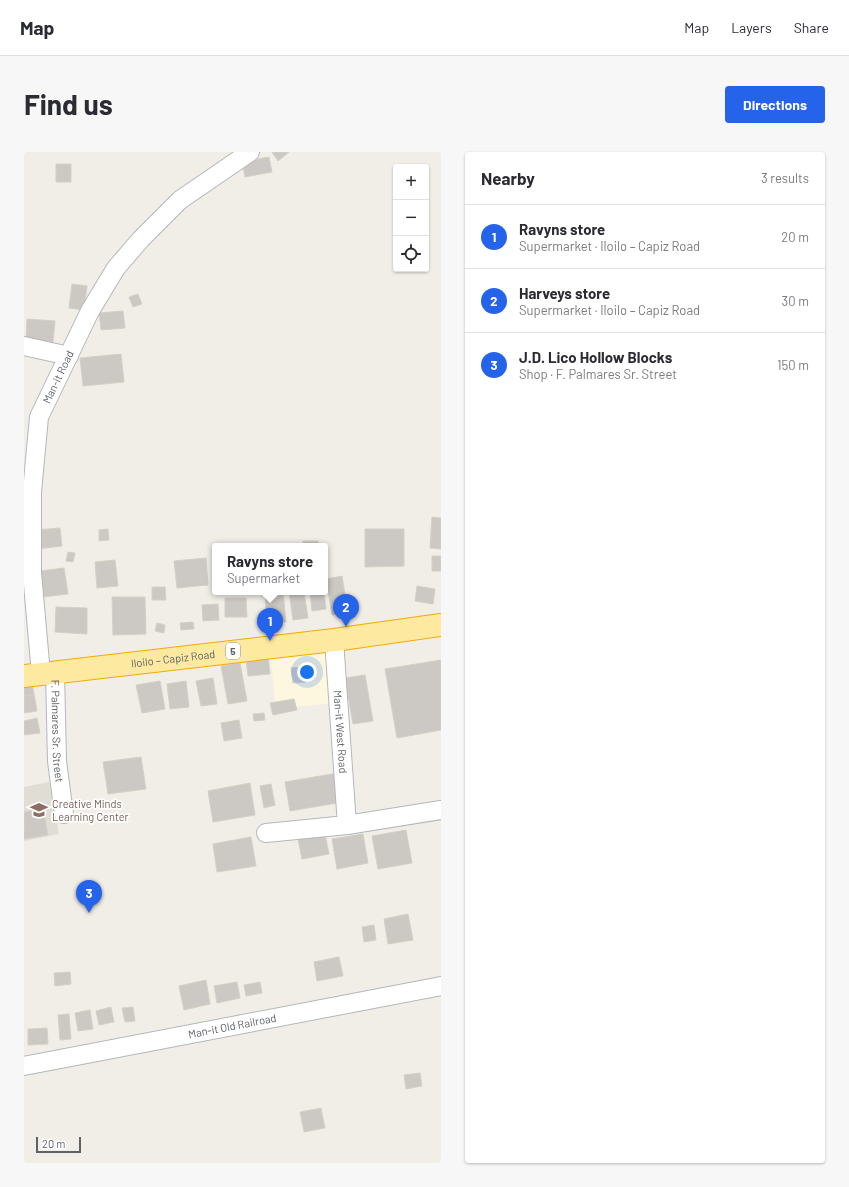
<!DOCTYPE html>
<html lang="en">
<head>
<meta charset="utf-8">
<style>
	:root { --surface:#fff; --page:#f7f7f7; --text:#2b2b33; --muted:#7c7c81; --line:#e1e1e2; --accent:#2563eb }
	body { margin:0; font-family:Barlow,sans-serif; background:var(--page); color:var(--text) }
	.controls { position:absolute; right:12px; top:12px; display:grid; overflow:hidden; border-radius:4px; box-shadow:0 1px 3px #0004 }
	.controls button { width:36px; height:36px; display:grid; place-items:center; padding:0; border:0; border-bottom:1px solid var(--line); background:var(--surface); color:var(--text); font:20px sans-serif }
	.scale { position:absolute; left:12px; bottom:10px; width:45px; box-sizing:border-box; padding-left:4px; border:2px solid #5e6267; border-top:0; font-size:11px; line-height:14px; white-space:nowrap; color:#5e6267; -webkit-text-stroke:3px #fff; paint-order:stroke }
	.you { position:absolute; left:283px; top:520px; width:14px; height:14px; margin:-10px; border:3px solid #fff; border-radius:50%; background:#1a73e8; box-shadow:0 0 0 6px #1a73e833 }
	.badge { display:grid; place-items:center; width:26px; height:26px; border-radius:50%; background:var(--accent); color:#fff; font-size:13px; font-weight:700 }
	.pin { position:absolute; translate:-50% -33px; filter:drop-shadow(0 1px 2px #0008) }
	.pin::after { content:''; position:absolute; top:21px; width:14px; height:12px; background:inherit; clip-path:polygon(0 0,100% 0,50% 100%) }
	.popup { position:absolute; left:188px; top:391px; width:116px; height:52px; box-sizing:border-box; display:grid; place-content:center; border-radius:4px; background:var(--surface); filter:drop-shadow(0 1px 3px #0005); font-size:13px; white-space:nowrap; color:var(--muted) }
	.popup b { font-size:15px; color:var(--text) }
	.popup::after { content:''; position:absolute; left:50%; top:100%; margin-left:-8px; border:8px solid transparent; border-top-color:var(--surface) }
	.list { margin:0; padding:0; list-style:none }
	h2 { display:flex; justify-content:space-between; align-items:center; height:52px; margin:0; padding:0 16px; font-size:17px }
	h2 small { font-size:13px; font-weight:400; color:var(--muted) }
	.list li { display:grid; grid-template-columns:26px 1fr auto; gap:12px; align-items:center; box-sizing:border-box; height:64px; padding:0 16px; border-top:1px solid var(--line) }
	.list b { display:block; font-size:15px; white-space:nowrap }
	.list p { margin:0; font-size:13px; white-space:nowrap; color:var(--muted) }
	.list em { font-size:13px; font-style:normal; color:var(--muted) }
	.icon { flex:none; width:22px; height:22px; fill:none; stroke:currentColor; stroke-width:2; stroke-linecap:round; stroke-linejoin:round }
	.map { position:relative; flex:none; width:417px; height:1011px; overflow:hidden; border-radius:4px }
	header { display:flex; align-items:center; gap:24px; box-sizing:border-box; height:56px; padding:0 20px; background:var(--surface); border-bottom:1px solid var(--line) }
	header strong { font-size:19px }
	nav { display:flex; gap:22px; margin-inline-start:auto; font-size:14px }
	.intro { display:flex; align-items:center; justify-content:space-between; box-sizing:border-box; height:96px; padding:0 24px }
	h1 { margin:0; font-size:28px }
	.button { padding:10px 18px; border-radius:4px; background:var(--accent); color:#fff; font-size:14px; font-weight:700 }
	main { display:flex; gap:24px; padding:0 24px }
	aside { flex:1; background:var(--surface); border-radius:4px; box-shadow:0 1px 3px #0004 }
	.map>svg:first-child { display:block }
	.commercial { fill:#fef7df }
	.education { fill:#e0ddd5 }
	.building { fill:#ccc9c4; stroke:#d5d0c5 }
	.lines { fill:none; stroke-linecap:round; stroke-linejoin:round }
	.minor-casing { stroke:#b4b7bb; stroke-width:20 }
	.trunk-casing { stroke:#f5aa02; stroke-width:24 }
	.minor { stroke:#fff; stroke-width:18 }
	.trunk { stroke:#fde9a0; stroke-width:22 }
	.labels { text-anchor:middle; stroke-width:3.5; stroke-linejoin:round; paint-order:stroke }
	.shield { fill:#fff; stroke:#8e9195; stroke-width:1 }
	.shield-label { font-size:10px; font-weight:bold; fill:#5e6267 }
	.street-label { font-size:11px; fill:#5e6267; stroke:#fff }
	.education-label { font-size:11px; fill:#785e54; stroke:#fff; text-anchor:start }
</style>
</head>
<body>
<header>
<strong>Map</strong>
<nav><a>Map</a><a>Layers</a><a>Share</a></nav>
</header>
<div class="intro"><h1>Find us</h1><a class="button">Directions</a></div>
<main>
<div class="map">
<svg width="417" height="1011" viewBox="0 0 417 1011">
	<rect width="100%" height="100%" fill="#f0eee7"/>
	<path class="commercial" d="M304,495L310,551L252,557L246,501Z"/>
	<path class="education" d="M25,630L35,682L0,689V635Z"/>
	<path class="building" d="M248,0H265L254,9Z
		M245,5L248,20L221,25L218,10Z
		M32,12H47V30H32Z
		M48,132L63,134L60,158L45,156Z
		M114,142L118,152L109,155L105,145Z
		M99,159L101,176L77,178L75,161Z
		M3,167L31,169L29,190L2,188Z
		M97,202L100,230L59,234L56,206Z
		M408,365L417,366V397L406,396Z
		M36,376L38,394L13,397L12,378Z
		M84,377L85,388L75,389V378Z
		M341,377H380V414L341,415Z
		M279,389H294V394H279Z
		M44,400L51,401L49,410L42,409Z
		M408,404H417V419H408Z
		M182,406L184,433L153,436L150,409Z
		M91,408L94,434L73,436L71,410Z
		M40,416L44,442L19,445L16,419Z
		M318,424L324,461L308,463L302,427Z
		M393,434L411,437L409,452L391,449Z
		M128,435H141L142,448H128Z
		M241,440H259L262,470L243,471Z
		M265,440H280L284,466L269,468Z
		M286,440H300L302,457L288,459Z
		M88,445H121L122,482L89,483Z
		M201,446H222L223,465H201Z
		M194,452L195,468L179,469L178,453Z
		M32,455L63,456V482L31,480Z
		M169,470L170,477L157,478L156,471Z
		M133,471L141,473L140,481L131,479Z
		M244,505L246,522L224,524L222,507Z
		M417,508V578L373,586L361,517Z
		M216,511L223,549L204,552L197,514Z
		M280,515L282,530L269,531L267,516Z
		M341,523L349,569L329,572L321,526Z
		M7,526L10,542L0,544V527Z
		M189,526L193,552L177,554L172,529Z
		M136,529L141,557L118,561L112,533Z
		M162,529L165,555L146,557L143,532Z
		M10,542L13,559L0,561V544Z
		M270,547L273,558L249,563L246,551Z
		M240,561L241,568L230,569L229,562Z
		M13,566L16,581L0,583V569Z
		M215,568L218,586L200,589L197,571Z
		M117,605L122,637L84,642L79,610Z
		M314,621L319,650L266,659L261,630Z
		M226,631L231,663L189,670L184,639Z
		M247,632L251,653L240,656L236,634Z
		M19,657L24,683L0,687V660Z
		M300,677L305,702L278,707L273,682Z
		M382,678L388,711L354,717L348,684Z
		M339,682L344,711L313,717L308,687Z
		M227,685L232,714L193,720L189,692Z
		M384,762L389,788L364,792L360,767Z
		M350,773L352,788L340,790L338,775Z
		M315,805L319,824L293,829L290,810Z
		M46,820L47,832L31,834L30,821Z
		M182,828L186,852L160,858L155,834Z
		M213,830L216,846L193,851L190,834Z
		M236,830L238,841L222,844L220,833Z
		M87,855L90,870L75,873L72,859Z
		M109,855L111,869L101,870L98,856Z
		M66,858L69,877L54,879L51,861Z
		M45,862L47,887L36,888L34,863Z
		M23,876L24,892L4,893V877Z
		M396,921L398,934L382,937L380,923Z
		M297,956L301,976L280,980L276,960Z"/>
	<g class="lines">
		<g class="minor-casing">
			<g id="minor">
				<path d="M0,194L45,204"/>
				<path id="s1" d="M310,488L323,673"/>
				<path id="s2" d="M31,520L33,609L40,662"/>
				<path id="s3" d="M17,522L8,421V340L15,265L66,159L92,116L117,87L156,48L226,0"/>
				<path d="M242,681L323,673L417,658"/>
				<path id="s4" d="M0,914L417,834"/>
			</g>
		</g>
		<g class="trunk-casing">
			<g id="trunk">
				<path id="s5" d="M0,524L310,488L417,473"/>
			</g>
		</g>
		<use href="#minor" class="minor"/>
		<use href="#trunk" class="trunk"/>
	</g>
	<defs>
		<g id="school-bare" transform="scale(1.38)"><path d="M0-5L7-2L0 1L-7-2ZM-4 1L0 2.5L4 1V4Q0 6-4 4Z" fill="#8d6e63" stroke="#fff" stroke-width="2.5" paint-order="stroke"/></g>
	</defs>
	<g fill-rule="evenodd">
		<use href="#school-bare" x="15" y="658"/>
	</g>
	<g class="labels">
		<rect class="shield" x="202" y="491" width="14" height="16" rx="3"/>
		<g class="shield-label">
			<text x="209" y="503">5</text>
		</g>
		<g class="street-label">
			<text dy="4" stroke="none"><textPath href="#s3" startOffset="302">Man-it Road</textPath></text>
			<text dy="4" stroke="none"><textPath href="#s5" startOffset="150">Iloilo – Capiz Road</textPath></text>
			<text dy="4" stroke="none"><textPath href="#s2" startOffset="59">F. Palmares Sr. Street</textPath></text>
			<text dy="4" stroke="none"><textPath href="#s1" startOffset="92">Man-it West Road</textPath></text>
			<text dy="4" stroke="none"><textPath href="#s4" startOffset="212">Man-it Old Railroad</textPath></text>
		</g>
		<g class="education-label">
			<text x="28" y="656">Creative Minds<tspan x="28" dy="13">Learning Center</tspan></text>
		</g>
	</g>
</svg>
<div class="controls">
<button>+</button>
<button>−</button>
<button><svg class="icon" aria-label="locate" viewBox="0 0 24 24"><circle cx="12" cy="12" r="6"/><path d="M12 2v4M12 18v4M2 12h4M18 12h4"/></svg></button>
</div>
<div class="scale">20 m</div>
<div class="you"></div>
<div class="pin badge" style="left:246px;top:489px">1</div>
<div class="popup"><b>Ravyns store</b>Supermarket</div>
<div class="pin badge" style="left:322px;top:475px">2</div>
<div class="pin badge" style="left:65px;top:761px">3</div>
</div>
<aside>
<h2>Nearby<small>3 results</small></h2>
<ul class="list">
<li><span class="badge">1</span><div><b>Ravyns store</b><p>Supermarket · Iloilo – Capiz Road</p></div><em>20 m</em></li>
<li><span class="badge">2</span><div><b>Harveys store</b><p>Supermarket · Iloilo – Capiz Road</p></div><em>30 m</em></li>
<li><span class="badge">3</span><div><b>J.D. Lico Hollow Blocks</b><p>Shop · F. Palmares Sr. Street</p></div><em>150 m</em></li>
</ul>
</aside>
</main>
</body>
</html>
